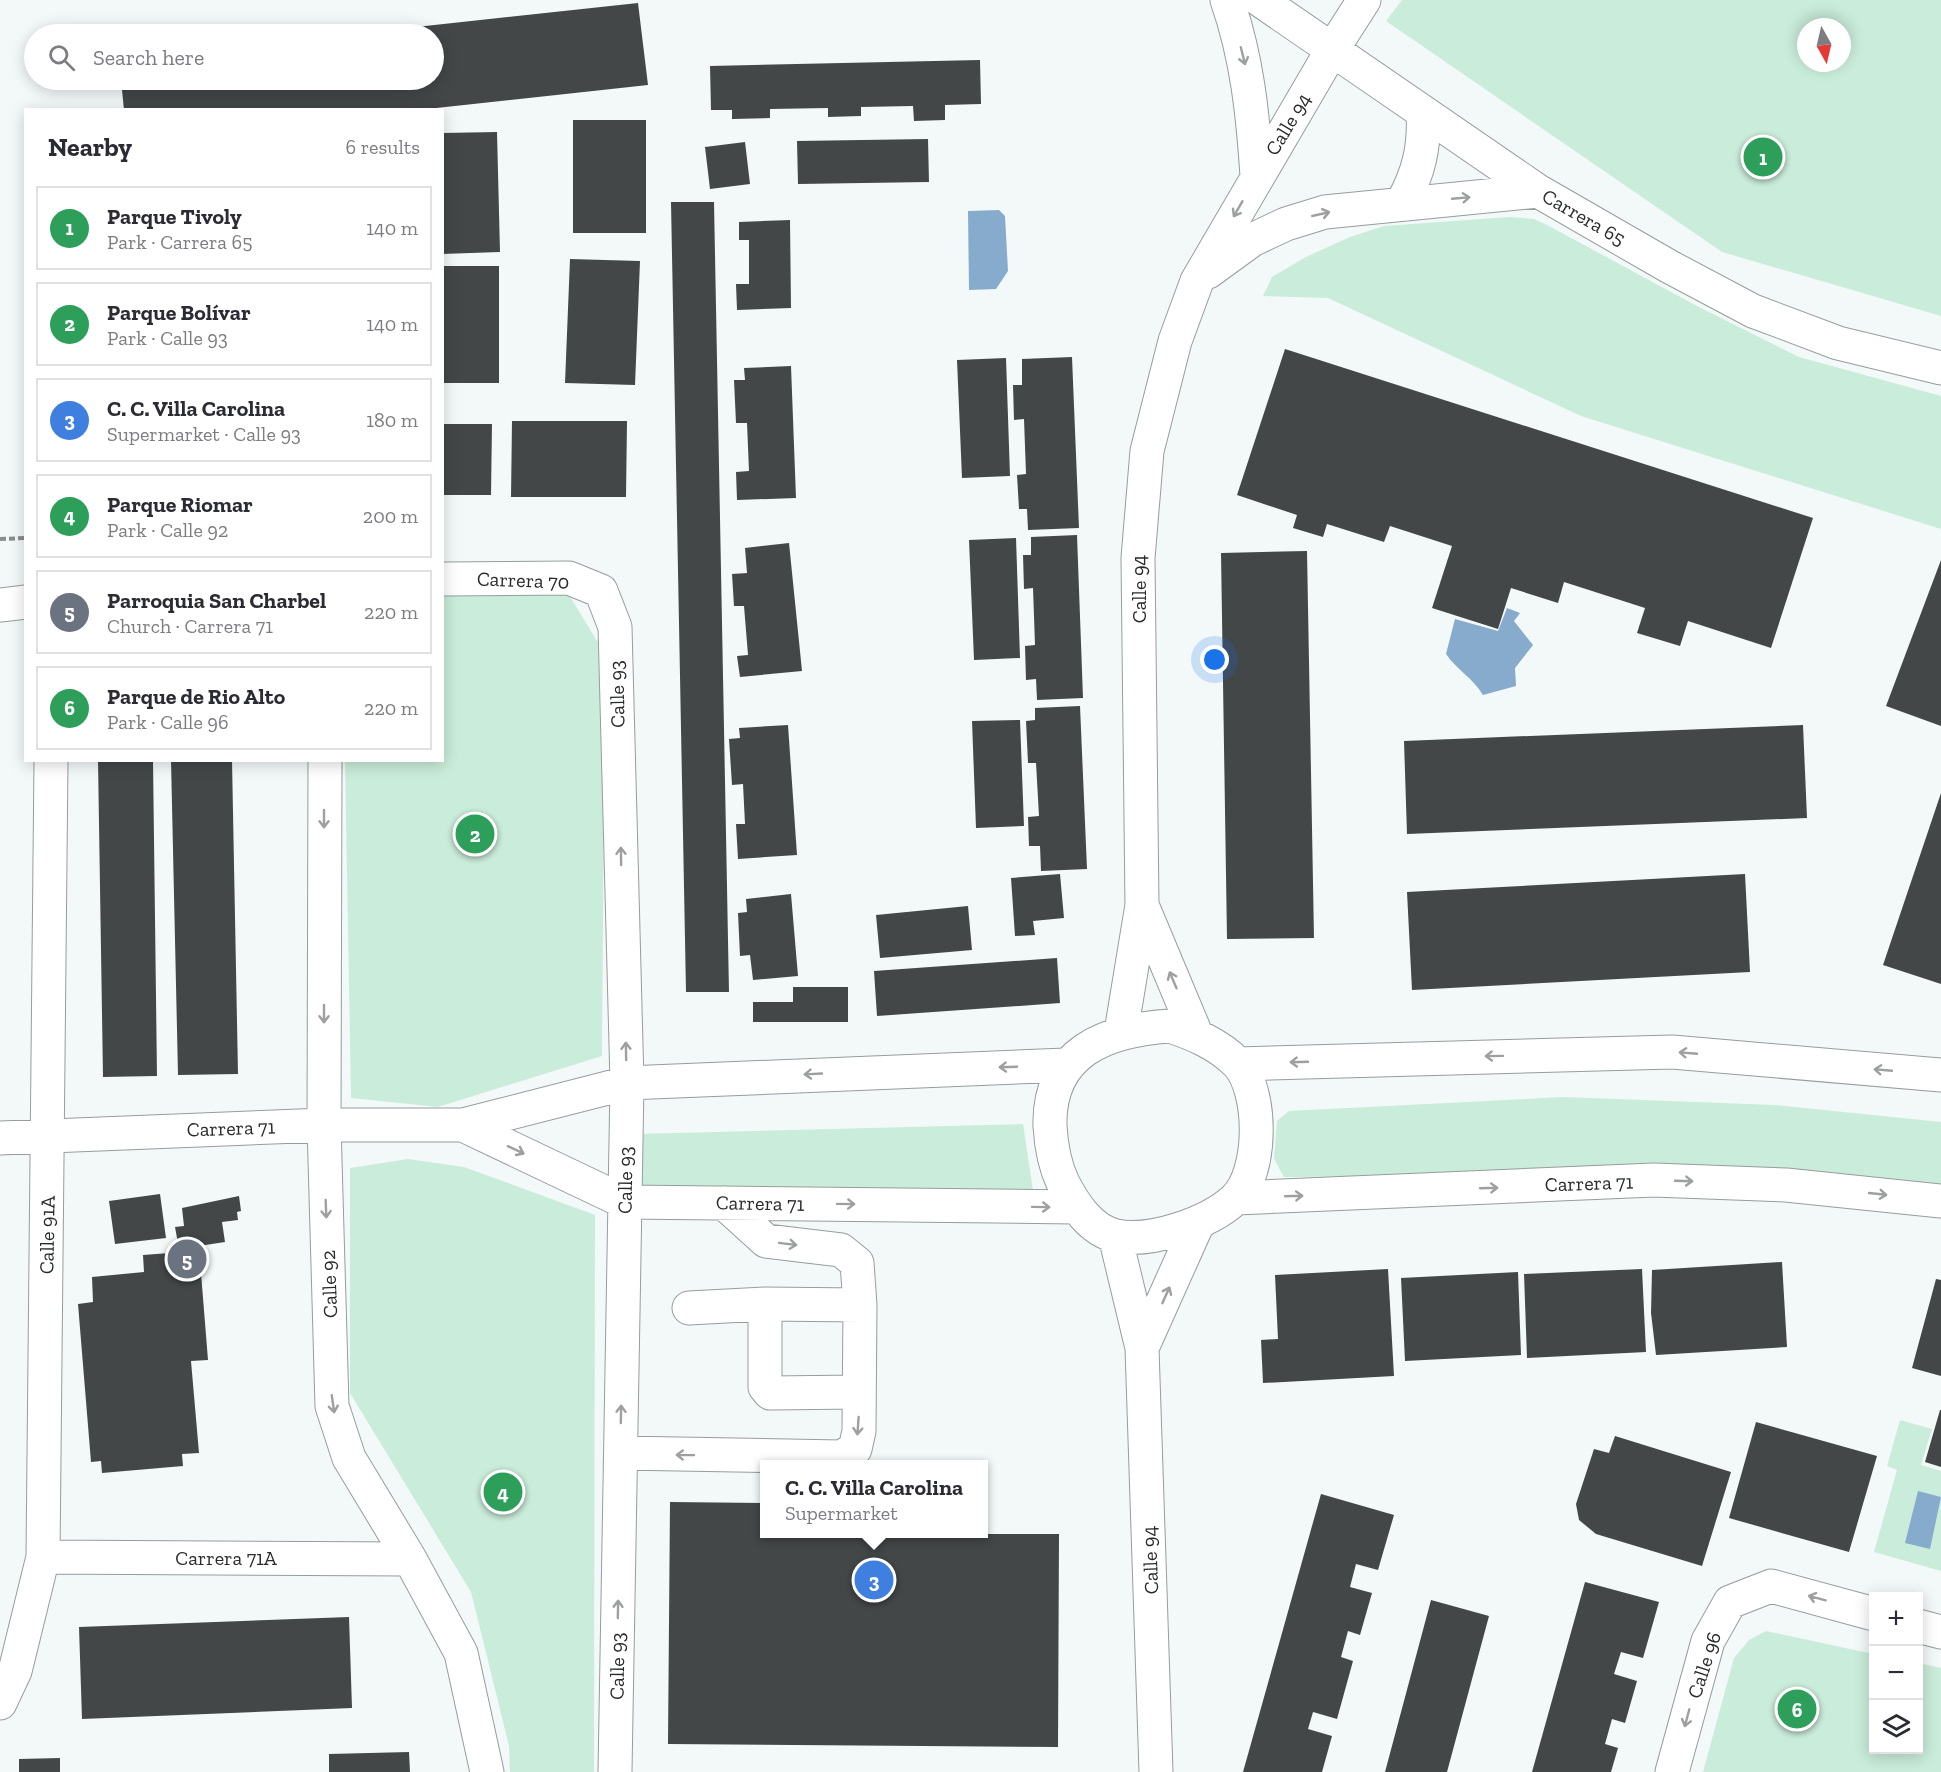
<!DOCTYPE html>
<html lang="en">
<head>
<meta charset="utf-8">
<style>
	:root { --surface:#fff; --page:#f2f2f3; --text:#2b2b33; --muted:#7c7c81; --line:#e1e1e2; --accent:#863db0 }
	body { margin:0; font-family:"Zilla Slab",serif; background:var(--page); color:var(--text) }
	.controls { position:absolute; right:18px; bottom:18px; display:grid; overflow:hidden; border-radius:0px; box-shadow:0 3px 15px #0003 }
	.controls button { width:54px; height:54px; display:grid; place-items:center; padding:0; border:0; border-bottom:2px solid var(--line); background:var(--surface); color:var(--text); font:30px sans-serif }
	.compass { position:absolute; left:1797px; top:18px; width:54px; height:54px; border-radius:50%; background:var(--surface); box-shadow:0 3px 15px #0003; rotate:172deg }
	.you { position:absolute; left:1215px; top:660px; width:21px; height:21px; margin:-15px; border:4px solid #fff; border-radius:50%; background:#1a73e8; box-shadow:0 0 0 9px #1a73e833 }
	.badge { display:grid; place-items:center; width:39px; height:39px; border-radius:50%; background:var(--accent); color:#fff; font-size:20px; font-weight:700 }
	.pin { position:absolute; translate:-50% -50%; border:3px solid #fff; box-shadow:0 2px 6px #0006 }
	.popup { position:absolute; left:760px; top:1460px; width:228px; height:78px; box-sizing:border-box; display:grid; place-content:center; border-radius:0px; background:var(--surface); filter:drop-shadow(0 2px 4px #0005); font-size:20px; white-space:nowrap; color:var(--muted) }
	.popup b { font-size:22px; color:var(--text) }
	.popup::after { content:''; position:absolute; left:50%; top:100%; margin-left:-12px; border:12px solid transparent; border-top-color:var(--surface) }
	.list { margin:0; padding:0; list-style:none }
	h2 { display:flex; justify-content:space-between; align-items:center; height:78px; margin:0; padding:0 24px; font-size:26px }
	h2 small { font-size:20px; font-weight:400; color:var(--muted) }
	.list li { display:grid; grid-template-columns:39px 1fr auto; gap:18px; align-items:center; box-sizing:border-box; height:84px; margin:0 12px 12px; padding:0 12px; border:2px solid var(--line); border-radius:0px }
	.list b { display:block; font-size:22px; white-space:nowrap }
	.list p { margin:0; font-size:20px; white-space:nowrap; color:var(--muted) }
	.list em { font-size:20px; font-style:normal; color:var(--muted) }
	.icon { flex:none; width:33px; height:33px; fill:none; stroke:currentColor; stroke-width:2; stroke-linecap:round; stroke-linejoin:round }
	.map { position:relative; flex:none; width:1941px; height:1772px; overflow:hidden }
	.search { position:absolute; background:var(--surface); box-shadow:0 3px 15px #0003; left:24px; top:24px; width:420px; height:66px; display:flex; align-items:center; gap:15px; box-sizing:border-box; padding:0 21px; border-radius:33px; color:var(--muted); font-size:22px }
	.panel { position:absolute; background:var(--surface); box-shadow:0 3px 15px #0003; left:24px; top:108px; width:420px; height:654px; border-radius:0px }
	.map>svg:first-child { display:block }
	.green { fill:#caecda; fill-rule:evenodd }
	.water { fill:#87abcc }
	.building { fill:#434748 }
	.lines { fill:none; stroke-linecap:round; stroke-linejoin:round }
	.minor-casing { stroke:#979c9d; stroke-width:35 }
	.path { stroke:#898d8d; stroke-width:4; stroke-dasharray:6 3; stroke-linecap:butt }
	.minor { stroke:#fff; stroke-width:33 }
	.oneway { stroke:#9e9f9f }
	.labels { text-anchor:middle; stroke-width:6; stroke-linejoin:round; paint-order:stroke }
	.street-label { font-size:20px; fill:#27292a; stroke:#fff }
</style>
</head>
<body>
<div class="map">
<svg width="1941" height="1772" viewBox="0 0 1941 1772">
	<rect width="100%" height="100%" fill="#f3f9f9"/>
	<path class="green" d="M1402,0H1941V316L1722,252L1386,21ZM1806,27H1842V63H1806Z
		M1510,217L1534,219L1549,226L1697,306L1799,357L1941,396V529L1581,416L1328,298L1263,296L1272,277L1306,257L1350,237L1384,226Z
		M569,595L605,654L602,1056L438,1107L351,1098L345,761L442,760L443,596Z
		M1563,1097L1775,1105L1941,1122V1196L1777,1174L1284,1177L1274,1159L1277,1121L1289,1111Z
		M1023,1124L1034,1197L638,1191L637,1134Z
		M408,1159L464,1167L595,1215L594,1772H510L509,1746L471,1592L350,1393V1168Z
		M1900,1420L1932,1429L1921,1465L1941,1471V1571L1874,1552L1897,1470L1887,1466Z
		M1766,1631L1873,1654L1874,1750H1918L1919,1663L1941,1668V1772H1703L1734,1658L1749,1640Z"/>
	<path class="water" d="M999,210L1005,216L1008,271L996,289L969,290L968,211Z
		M1507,608L1520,613L1514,621L1533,645L1515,668L1516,686L1483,695C1473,678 1457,670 1446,654L1455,619L1498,631Z
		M1918,1491L1941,1497L1930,1549L1905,1543Z"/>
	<path class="building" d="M638,3L648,85L418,110H124L121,80H434V34L361,33Z
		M980,60L981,104L945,105V120L914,121L913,106L861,107V116L828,117V108L770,109V118L732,119V110H711L710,66Z
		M573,120H646V233H573Z
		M497,132L500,252L442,254V133Z
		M928,139L929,182L798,184L797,141Z
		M745,142L750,184L710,189L705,147Z
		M671,202H714L729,992H686Z
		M790,220L791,308L737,310L736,284H749V240H739V222Z
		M570,259L640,261L635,385L565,383Z
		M442,266H499V383H442Z
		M1285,349L1813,518L1771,648L1688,621L1680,646L1637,633L1645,608L1564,582L1558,603L1511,588L1498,629L1432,608L1452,546L1390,526L1384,542L1327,524L1323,537L1293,528L1297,515L1237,495Z
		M1072,357L1079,528L1028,530L1027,509H1019L1017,475L1026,474L1024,419L1014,420L1013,385H1022V359Z
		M1006,358L1010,476L962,478L957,360Z
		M791,366L796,498L737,500L736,472L749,471L747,423H736L734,380H745L744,368Z
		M512,421H627L626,497H511Z
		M442,424H492L491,495H442Z
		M1077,535L1083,698L1037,700L1036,679L1026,680L1025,646L1035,645L1033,588L1024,589L1023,555H1031V537Z
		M1016,538L1020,658L974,660L969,540Z
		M789,543L802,671L740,677L737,656L748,655L744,606H734L732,574L747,573L745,548Z
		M1307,551L1314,938L1227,939L1221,553Z
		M1941,560V726L1886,706Z
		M1080,706L1087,869L1041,871L1040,846H1029L1028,817L1039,816L1036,763H1028L1026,721L1035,720V708Z
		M1020,720L1024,826L976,828L972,721Z
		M788,725L797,855L738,859L736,824H745L743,784L732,785L729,739L740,738L739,728Z
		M1803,725L1807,818L1407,834L1404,741Z
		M98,760H153L157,1076L103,1077Z
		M171,760H232L238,1074L178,1075Z
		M1941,793V984L1883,965Z
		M1060,874L1064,918L1033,921L1035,935L1015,936L1011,878Z
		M1745,874L1750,972L1412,990L1407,892Z
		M791,894L798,976L753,980L750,955L740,956L738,913L747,912L746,899Z
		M968,906L972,950L880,958L876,915Z
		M1057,958L1060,1003L877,1016L874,971Z
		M793,987H848V1022H753V1002H793Z
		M160,1194L166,1238L115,1244L109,1201Z
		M239,1196L241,1211L237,1212L238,1220L222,1222L225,1242L179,1249L175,1227L184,1226L182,1208Z
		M183,1252L185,1274L201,1273L208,1360L191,1361L199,1453L182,1454L183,1466L102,1473L101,1461L91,1462L78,1304L93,1302L92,1277L144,1272L143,1255Z
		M1782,1262L1787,1347L1656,1355L1651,1313L1652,1270Z
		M1388,1269L1394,1376L1263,1383L1261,1340L1278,1339L1275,1275Z
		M1642,1269L1646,1352L1527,1358L1524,1274Z
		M1518,1272L1521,1355L1405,1361L1401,1278Z
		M1936,1279L1941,1280V1376L1912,1368Z
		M1940,1410H1941V1467L1925,1462Z
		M1756,1422L1877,1456L1849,1552L1729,1518Z
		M1615,1436L1731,1472L1702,1566L1596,1534L1579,1520L1576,1504L1594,1449L1609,1453Z
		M1321,1494L1394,1515L1378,1570L1356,1564L1350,1587L1372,1593L1360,1635L1348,1631L1341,1657L1353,1661L1337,1719L1313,1712L1308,1729L1332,1736L1322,1772H1243Z
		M670,1502L764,1503V1534H1059L1058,1747L668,1744Z
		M1585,1582L1659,1602L1643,1658L1621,1652L1614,1674L1637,1681L1625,1723L1612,1719L1605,1744L1618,1748L1611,1772H1532Z
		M1431,1600L1489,1616L1447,1772H1385Z
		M349,1617L352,1708L82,1719L79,1627Z
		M409,1752L410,1772H329V1754Z
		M60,1758V1772H19V1759Z"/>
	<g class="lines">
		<g class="minor-casing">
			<path id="minor" d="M1227,0C1247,57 1253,115 1257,176
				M1260,0L1538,191L1670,267L1753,311L1838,343L1941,368
				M1402,203C1419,173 1425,146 1423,112
				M1208,272L1252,240L1286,224L1325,212L1538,191
				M442,579L569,578L601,591L615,627L627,1083L615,1772
				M0,605L26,602
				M325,760L324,1125L332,1406L349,1458L410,1559L461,1653L487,1772
				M1142,905L1196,1034
				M1170,1026C1194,1034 1218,1044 1237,1063C1263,1090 1263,1173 1235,1199C1209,1223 1151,1243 1116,1236C1090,1230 1074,1204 1063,1183C1055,1166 1051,1144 1050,1126C1048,1052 1106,1030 1170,1026Z
				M1121,1032L1142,905L1138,558L1147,451L1175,341L1197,281L1332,50L1364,0
				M1238,1064L1672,1052L1941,1075
				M463,1125L625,1202L1075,1207
				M0,1138L324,1125H463L627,1083L1066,1065
				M1236,1198L1654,1180L1786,1185L1941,1201
				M1115,1236L1142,1348L1156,1772
				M689,1308L765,1304
				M1142,1348L1198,1223
				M859,1392L770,1393L765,1387V1304L860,1305
				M621,1453L841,1457L855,1449L859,1431L860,1305L857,1263L841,1250L766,1241L724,1203
				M43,1557L410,1559
				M1918,1626L1941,1632
				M0,1703L15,1671L43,1557L51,760
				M1672,1772L1708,1641L1730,1602L1771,1586L1874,1614"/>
		</g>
		<path class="path" d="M0,539L26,538"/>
		<use href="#minor" class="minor"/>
	</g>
	<defs><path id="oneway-shaft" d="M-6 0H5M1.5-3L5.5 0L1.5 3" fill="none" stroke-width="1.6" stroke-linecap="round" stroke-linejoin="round" transform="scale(1.5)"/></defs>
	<g class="oneway">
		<use href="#oneway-shaft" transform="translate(1243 56) rotate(76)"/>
		<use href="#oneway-shaft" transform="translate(1461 198) rotate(-5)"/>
		<use href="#oneway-shaft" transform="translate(1238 209) rotate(120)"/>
		<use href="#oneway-shaft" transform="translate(1321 214) rotate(-13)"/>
		<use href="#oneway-shaft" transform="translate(324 819) rotate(90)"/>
		<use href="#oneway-shaft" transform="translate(621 856) rotate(-91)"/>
		<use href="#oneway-shaft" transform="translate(1173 980) rotate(-113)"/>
		<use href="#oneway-shaft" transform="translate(324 1014) rotate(90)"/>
		<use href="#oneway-shaft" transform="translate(626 1051) rotate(-91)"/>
		<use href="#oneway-shaft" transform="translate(1688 1053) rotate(-175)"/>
		<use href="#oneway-shaft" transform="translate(1494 1056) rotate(179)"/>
		<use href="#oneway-shaft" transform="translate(1299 1062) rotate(178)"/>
		<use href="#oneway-shaft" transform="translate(1008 1067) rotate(178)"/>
		<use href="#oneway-shaft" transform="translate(1883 1070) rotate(-175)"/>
		<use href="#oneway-shaft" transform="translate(813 1074) rotate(177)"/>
		<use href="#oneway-shaft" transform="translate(516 1150) rotate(25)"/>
		<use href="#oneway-shaft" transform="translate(1684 1181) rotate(2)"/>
		<use href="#oneway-shaft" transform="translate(1489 1188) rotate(-2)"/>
		<use href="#oneway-shaft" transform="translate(1878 1194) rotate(6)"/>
		<use href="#oneway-shaft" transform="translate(1294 1196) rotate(-2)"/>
		<use href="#oneway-shaft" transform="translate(846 1204) rotate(1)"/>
		<use href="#oneway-shaft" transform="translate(1041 1207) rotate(1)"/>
		<use href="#oneway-shaft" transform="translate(326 1209) rotate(88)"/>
		<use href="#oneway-shaft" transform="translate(788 1244) rotate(7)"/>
		<use href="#oneway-shaft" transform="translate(1166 1295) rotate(-66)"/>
		<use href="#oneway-shaft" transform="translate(333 1404) rotate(82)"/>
		<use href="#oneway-shaft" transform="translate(621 1414) rotate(-89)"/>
		<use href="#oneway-shaft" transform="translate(858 1426) rotate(94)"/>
		<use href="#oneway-shaft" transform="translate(685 1455) rotate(-179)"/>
		<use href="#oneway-shaft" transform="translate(1817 1598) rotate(-165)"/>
		<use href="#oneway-shaft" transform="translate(618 1609) rotate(-89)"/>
		<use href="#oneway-shaft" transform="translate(1687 1718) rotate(105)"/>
	</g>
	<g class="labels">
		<g class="street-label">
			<text transform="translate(1288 124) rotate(-59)" y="7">Calle 94</text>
			<text transform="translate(1584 217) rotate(30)" y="7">Carrera 65</text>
			<text transform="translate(523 580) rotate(2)" y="7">Carrera 70</text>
			<text transform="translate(1139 589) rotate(-90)" y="7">Calle 94</text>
			<text transform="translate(617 694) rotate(-91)" y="7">Calle 93</text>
			<text transform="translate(231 1128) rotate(-2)" y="7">Carrera 71</text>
			<text transform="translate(625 1180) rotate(-89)" y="7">Calle 93</text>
			<text transform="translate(1589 1183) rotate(-2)" y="7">Carrera 71</text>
			<text transform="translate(760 1203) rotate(1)" y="7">Carrera 71</text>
			<text transform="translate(47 1235) rotate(-89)" y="7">Calle 91A</text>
			<text transform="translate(329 1284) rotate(-92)" y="7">Calle 92</text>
			<text x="226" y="1565">Carrera 71A</text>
			<text transform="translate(1150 1560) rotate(-92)" y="7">Calle 94</text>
			<text transform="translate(1704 1665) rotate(-72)" y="7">Calle 96</text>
			<text transform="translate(617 1666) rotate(-89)" y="7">Calle 93</text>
		</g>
	</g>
</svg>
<div class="controls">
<button>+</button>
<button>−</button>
<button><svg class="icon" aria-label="layers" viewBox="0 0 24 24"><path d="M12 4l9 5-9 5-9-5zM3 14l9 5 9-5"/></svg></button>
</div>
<svg class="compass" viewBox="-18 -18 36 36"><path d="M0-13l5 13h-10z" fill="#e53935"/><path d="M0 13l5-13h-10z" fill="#7c7c81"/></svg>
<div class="you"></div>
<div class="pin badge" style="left:1763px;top:157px;background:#2e9e5b">1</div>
<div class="pin badge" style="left:475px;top:834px;background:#2e9e5b">2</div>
<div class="pin badge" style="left:874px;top:1580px;background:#3f7fe0">3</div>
<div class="popup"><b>C. C. Villa Carolina</b>Supermarket</div>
<div class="pin badge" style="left:503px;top:1492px;background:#2e9e5b">4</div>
<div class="pin badge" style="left:187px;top:1259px;background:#6b7280">5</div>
<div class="pin badge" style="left:1797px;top:1709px;background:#2e9e5b">6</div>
<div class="search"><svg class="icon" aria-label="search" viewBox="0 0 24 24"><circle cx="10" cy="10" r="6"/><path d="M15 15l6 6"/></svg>Search here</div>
<section class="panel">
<h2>Nearby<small>6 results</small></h2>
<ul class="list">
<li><span class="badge" style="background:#2e9e5b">1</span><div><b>Parque Tivoly</b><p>Park · Carrera 65</p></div><em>140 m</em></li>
<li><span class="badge" style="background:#2e9e5b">2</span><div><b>Parque Bolívar</b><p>Park · Calle 93</p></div><em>140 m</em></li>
<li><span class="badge" style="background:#3f7fe0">3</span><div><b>C. C. Villa Carolina</b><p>Supermarket · Calle 93</p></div><em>180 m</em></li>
<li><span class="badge" style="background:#2e9e5b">4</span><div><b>Parque Riomar</b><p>Park · Calle 92</p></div><em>200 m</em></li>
<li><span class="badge" style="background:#6b7280">5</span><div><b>Parroquia San Charbel</b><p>Church · Carrera 71</p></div><em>220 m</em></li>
<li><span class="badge" style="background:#2e9e5b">6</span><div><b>Parque de Rio Alto</b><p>Park · Calle 96</p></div><em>220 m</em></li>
</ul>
</section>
</div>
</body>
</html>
